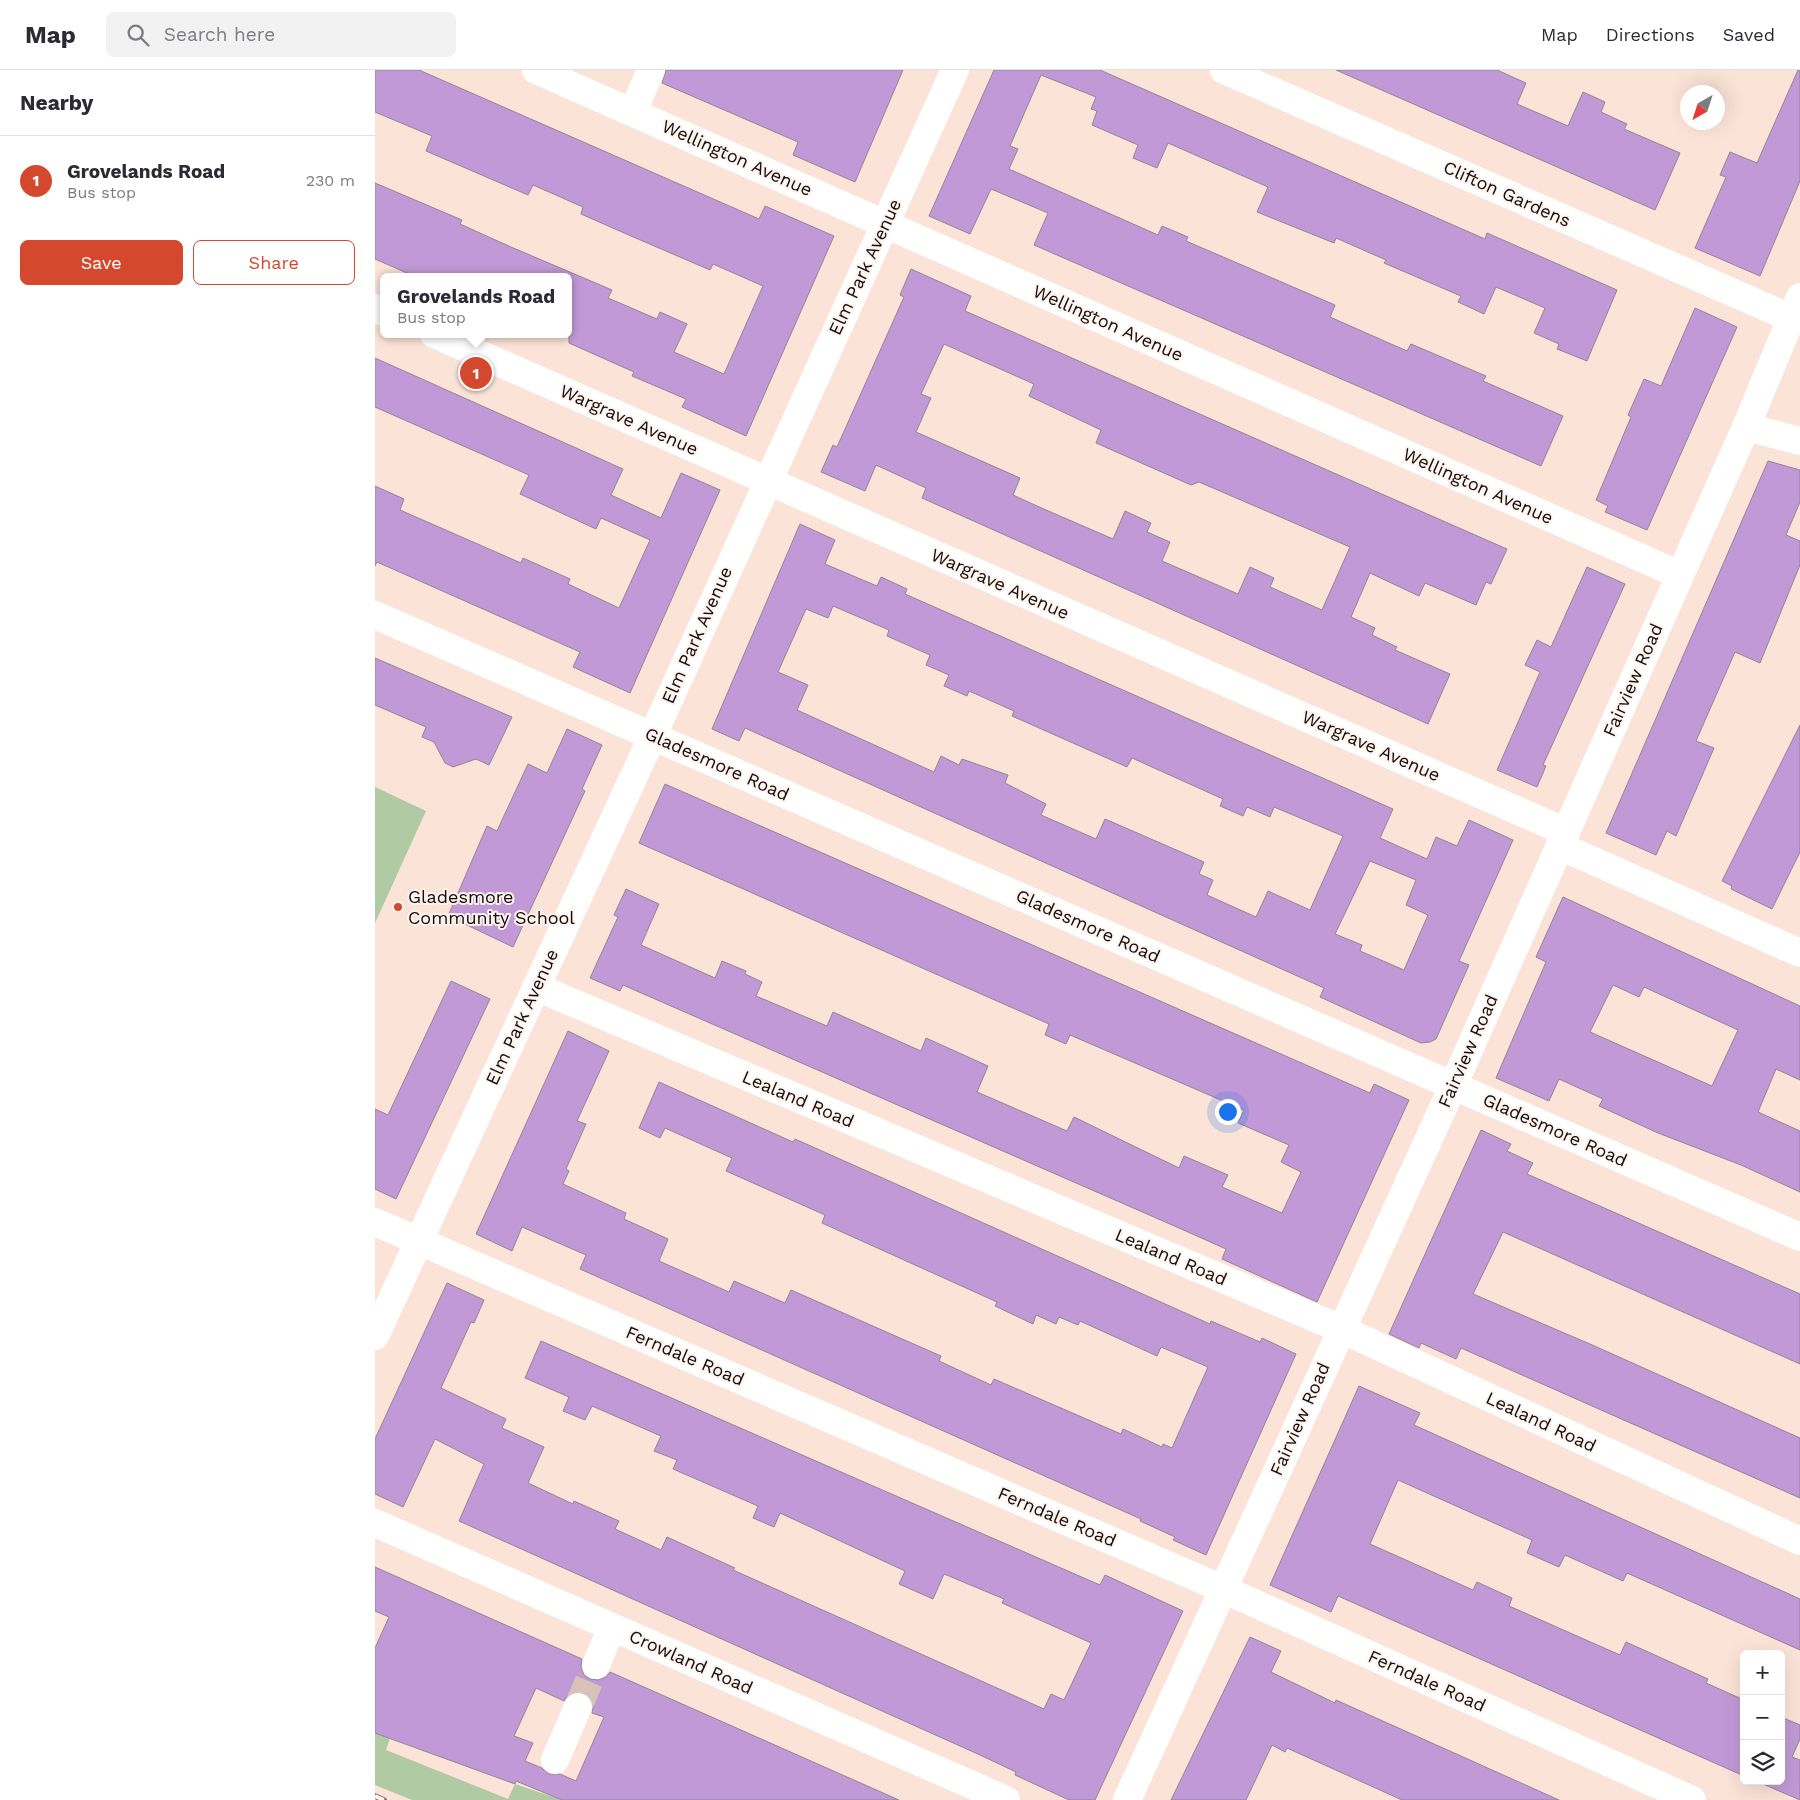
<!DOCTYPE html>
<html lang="en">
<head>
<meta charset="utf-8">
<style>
	:root { --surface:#fff; --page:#f2f2f3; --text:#2b2b33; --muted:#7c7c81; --line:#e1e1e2; --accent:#d4492d }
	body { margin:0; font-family:"Work Sans",sans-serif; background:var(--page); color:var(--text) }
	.controls { position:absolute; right:15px; bottom:15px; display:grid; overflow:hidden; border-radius:8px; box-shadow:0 5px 20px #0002 }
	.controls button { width:45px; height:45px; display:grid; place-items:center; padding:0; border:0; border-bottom:1px solid var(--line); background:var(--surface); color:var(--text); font:25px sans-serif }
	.compass { position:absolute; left:1305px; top:15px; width:45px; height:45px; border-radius:50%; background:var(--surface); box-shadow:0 5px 20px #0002; rotate:219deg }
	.you { position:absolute; left:852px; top:1041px; width:18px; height:18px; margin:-12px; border:4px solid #fff; border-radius:50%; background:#1a73e8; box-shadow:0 0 0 8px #1a73e833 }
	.badge { display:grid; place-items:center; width:32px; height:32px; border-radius:50%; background:var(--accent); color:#fff; font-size:16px; font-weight:700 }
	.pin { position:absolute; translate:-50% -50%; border:2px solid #fff; box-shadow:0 1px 5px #0006 }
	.popup { position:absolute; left:5px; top:203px; width:192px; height:65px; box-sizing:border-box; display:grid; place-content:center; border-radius:8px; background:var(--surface); filter:drop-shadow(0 1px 4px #0005); font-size:16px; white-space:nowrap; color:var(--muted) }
	.popup b { font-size:19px; color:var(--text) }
	.popup::after { content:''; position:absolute; left:50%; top:100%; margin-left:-10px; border:10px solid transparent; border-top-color:var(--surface) }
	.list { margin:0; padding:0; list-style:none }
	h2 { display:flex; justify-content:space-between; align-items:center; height:65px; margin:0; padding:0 20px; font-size:21px }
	h2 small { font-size:16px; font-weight:400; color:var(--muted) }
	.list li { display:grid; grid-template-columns:32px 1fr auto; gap:15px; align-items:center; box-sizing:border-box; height:90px; padding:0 20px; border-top:1px solid var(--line) }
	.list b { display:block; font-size:19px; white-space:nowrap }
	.list p { margin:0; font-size:16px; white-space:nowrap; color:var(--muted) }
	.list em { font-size:16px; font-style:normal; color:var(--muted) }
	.actions { display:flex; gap:10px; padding:15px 20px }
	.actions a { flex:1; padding:11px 0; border:1px solid var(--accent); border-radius:8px; text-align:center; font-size:18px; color:var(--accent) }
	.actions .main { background:var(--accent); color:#fff }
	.icon { flex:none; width:28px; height:28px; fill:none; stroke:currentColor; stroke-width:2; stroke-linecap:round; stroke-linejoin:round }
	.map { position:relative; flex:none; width:1425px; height:1730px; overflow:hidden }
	header { display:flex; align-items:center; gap:30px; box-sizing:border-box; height:70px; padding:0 25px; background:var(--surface); border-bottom:1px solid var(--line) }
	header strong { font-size:24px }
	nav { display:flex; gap:28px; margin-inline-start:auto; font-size:18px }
	.search { width:350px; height:45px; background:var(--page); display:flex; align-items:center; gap:12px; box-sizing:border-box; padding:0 18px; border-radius:8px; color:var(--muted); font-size:19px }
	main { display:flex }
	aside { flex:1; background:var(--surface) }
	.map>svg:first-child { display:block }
	.green { fill:#b0caa4 }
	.building { fill:#c299d7; stroke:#918597; fill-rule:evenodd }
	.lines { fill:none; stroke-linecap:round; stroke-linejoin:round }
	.minor-tunnel { stroke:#d8c3b8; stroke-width:28; stroke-dasharray:28 14; stroke-linecap:butt }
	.minor { stroke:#fff; stroke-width:28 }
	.rail-casing { stroke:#70625b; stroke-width:5.5 }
	.rail { stroke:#fdf3ef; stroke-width:4; stroke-dasharray:11; stroke-linecap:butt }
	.poi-dot { fill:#d4492d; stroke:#fdf3ef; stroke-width:2 }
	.labels { text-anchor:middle; stroke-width:4; stroke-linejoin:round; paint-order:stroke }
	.street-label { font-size:18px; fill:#120b07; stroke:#fdf3ef }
	.poi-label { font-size:18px; fill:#120b07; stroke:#fdf3ef; text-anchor:start }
</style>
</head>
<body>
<header>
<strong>Map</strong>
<div class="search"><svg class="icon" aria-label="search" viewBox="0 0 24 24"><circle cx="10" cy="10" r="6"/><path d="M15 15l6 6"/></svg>Search here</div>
<nav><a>Map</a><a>Directions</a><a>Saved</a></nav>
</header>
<main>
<aside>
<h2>Nearby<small></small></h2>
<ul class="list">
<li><span class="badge">1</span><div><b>Grovelands Road</b><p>Bus stop</p></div><em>230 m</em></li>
</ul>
<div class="actions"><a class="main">Save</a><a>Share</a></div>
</aside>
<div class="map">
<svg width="1425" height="1730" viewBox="0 0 1425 1730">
	<rect width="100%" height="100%" fill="#fbe3d7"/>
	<path class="green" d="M0,717L51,741L0,853Z
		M0,1662L15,1668L11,1680L133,1729L140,1714L187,1730H37L0,1715Z"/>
	<path class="building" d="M0,0H44L384,149L390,136L459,166L371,366L307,337L311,329L257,306L259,302L194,273V207H41L0,189V113L87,150L85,154L136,177L237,220L233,228L282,249L285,242L312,254L299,282L349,304L388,216L338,194L335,200L256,166L206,144L208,137L158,115L153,125L51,81L57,66L0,42Z
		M291,0H528L480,112L418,85L423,72L287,13Z
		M619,0H725L1110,169L1112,163L1242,220L1212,291L1182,279L1184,274L1159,263L1170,238L1121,217L1109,244L1083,232L1086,226L1009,193L1011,190L961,168L959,173L882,142L893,117L793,73L782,98L758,88L763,75L717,55L722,41L716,39L721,27L666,5L635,76L643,79L634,99L783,165L787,156L813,167L811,171L960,235L955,247L1032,281L1036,274L1111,306L1108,311L1188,346L1166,396L659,175L673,143L616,119L595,164L554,146Z
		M961,0H1122L1151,13L1142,34L1193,56L1208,22L1230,32L1226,42L1252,54L1249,59L1305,83L1280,140Z
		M1423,0H1425V111L1385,206L1320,178L1351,107L1345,105L1355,82L1382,93Z
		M536,199L596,226L590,241L1132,479L1116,514L1111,512L1101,535L1050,513L1044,526L995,503L976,547L1000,558L997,565L1022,577L1020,580L1075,604L1053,654L547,428L551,418L501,395L490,421L446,402L458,375L462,377L496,301L529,227L525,225ZM569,274L659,314L654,326L726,360L721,373L816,415L824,412L975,477L947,540L895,517L899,508L875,497L863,524L787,491L795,472L772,462L776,453L750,441L738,469L662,436L638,425L645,408L541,362L556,328L546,324Z
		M1320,238L1362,257L1272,460L1230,442L1233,436L1221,430L1256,347L1253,345L1269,309L1286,316Z
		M0,288L248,399L236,425L286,448L306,403L345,420L255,623L198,597L205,582L2,492L0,496V416L29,429L25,440L146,493L148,488L195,509L193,514L244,538L275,470L226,448L221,459L145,424L154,405L0,337Z
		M1393,391L1425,400V432L1411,465L1425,471V495L1385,593L1360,582L1321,671L1339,678L1301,766L1292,761L1281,785L1231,763Z
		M425,454L460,470L450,494L502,516L506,507L532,519L530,524L1018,739L1005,768L1052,789L1061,767L1082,776L1094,750L1138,770L1084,891L1094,895L1061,969L1055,972L1046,973L945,927L949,918L370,658L364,671L337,659ZM458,536L514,560L512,566L555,585L551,595L574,605L569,616L592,626L594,621L639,641L637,646L752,697L757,688L848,729L845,736L868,746L872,737L895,747L899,737L968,766L935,840L893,821L881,847L832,825L838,810L824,804L829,792L730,749L721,769L666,745L671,734L630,713L633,705L587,689L584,695L566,686L559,702L422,640L433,615L403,602L431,539L453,548ZM995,791L1041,810L1031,835L1053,845L1029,900L985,881L987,875L960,864Z
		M1212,497L1250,514L1168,695L1171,696L1162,717L1122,700L1165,602L1150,595L1162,570L1176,577Z
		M0,588L137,647L114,695L101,689L78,697L70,693L59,672L47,667L51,657L0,635Z
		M1425,655V782L1397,839L1356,819L1357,816L1347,811Z
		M192,659L227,675L207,719L210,721L138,877L73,846L112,756L122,761L153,694L172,703Z
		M290,714L995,1023L999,1014L1034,1030L942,1232L847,1189L851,1179L804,1158L248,915L245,921L215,908L243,847L239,845L251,819L284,834L266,875L340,908L347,891L371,901L370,904L387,912L381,926L452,956L458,942L546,981L551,968L613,996L602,1022L692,1061L699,1047L804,1098L809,1086L853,1105L847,1117L907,1143L926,1102L906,1092L914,1075L863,1053L869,1040L695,965L691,974L670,965L674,954L264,773Z
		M1188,827L1425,936V1010L1401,999L1383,1042L1425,1061V1122L1366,1095L1283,1063L1224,1036L1228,1029L1184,1009L1174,1031L1121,1008L1171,892L1161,887ZM1238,915L1264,927L1269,917L1363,960L1337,1016L1215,962Z
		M76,911L115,929L21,1129L0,1119V1039L13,1045Z
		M193,961L234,981L202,1051L211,1054L191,1099L194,1101L188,1114L251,1143L249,1149L293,1169L284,1191L354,1222L359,1211L410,1233L416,1220L566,1286L564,1291L616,1315L619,1309L746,1364L748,1359L787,1377L788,1374L797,1378L833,1297L786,1277L782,1286L705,1251L703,1255L684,1247L681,1254L661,1245L658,1254L620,1236L622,1232L447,1153L450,1145L351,1101L357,1088L290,1058L285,1068L264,1058L284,1012L418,1072L420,1069L835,1254L836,1251L885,1272L887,1268L921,1284L831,1485L798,1470L800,1467L765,1451L766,1449L205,1199L211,1185L147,1157L137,1181L101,1164Z
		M1106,1060L1136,1074L1132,1081L1158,1093L1152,1104L1425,1224V1294L1128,1162L1098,1224L1215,1274L1425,1368V1428L1086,1278L1081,1289L1046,1273L1044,1278L1014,1264Z
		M72,1213L109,1230L99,1253L96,1252L66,1318L131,1349L127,1358L169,1377L153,1413L198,1434L199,1431L244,1451L240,1459L286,1480L292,1467L360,1498L358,1500L669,1639L676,1624L689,1630L716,1573L627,1533L629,1529L569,1504L558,1529L524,1514L530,1501L405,1443L399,1457L378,1448L383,1436L298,1399L302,1390L279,1381L286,1366L217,1336L210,1350L188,1341L194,1327L150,1308L166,1271L725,1515L730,1505L808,1541L720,1730H694L640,1705L641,1702L605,1685L84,1451L109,1394L60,1369L28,1437L0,1424V1369Z
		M984,1316L1045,1343L1039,1355L1425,1529V1580L1252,1503L1248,1511L1190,1485L1184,1497L1152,1483L1157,1470L1023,1410L995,1474L1098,1520L1102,1512L1137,1528L1134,1536L1245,1585L1251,1572L1333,1609L1331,1613L1369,1630V1706L963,1526L956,1542L895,1515Z
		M0,1497L207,1589L206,1597L209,1605L215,1609L223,1610L231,1607L235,1602L524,1730H187L141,1711L140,1714L0,1663V1578L14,1547L0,1541ZM161,1618L189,1631L193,1625L201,1622L210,1623L216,1628L218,1635L217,1643L229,1647L201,1711L185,1704H174L167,1698L150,1691L158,1673L139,1666Z
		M875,1567L906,1581L896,1602L960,1633L961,1630L1184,1730H1027L912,1678L910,1682L897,1675L871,1730H796Z
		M1406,1647L1425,1655V1669L1417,1687L1425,1690V1730L1381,1711H1406Z"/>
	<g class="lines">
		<path class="minor-tunnel" d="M203,1637L221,1595"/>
		<path class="minor" d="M161,0L1305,505
			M849,0L1416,248
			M258,42L276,0
			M0,238L8,242
			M59,264L1191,762
			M1371,357L1425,371
			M0,545L1425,1167
			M1185,776L1425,883
			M161,917L966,1259L1425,1471
			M0,1152L848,1519L1317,1730
			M0,1266L278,665L580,0
			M0,1453L631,1730
			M221,1595L237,1557
			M180,1690L203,1637
			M752,1730L1078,1016L1371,357L1425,227"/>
		<g class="rail-casing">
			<path id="rail" d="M0,1726L9,1730"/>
		</g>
		<use href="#rail" class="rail"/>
	</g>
	<circle class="poi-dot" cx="23" cy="837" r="5"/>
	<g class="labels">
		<g class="street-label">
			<text transform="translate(362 88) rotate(24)" y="6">Wellington Avenue</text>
			<text transform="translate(1132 124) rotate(24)" y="6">Clifton Gardens</text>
			<text transform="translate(490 197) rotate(-65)" y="6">Elm Park Avenue</text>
			<text transform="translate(733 253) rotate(24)" y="6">Wellington Avenue</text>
			<text transform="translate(254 350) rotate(24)" y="6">Wargrave Avenue</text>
			<text transform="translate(1103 416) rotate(24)" y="6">Wellington Avenue</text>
			<text transform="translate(625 514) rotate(24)" y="6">Wargrave Avenue</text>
			<text transform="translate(322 565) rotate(-66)" y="6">Elm Park Avenue</text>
			<text transform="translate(1258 610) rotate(-66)" y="6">Fairview Road</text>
			<text transform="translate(996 676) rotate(24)" y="6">Wargrave Avenue</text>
			<text transform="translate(342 694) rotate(24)" y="6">Gladesmore Road</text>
			<text transform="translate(713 856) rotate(24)" y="6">Gladesmore Road</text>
			<text transform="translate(147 947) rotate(-65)" y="6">Elm Park Avenue</text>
			<text transform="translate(1093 981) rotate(-66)" y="6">Fairview Road</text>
			<text transform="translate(423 1029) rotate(23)" y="6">Lealand Road</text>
			<text transform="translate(1180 1060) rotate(24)" y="6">Gladesmore Road</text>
			<text transform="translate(796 1187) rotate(23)" y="6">Lealand Road</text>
			<text transform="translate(310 1286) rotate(23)" y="6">Ferndale Road</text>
			<text transform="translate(925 1349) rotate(-66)" y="6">Fairview Road</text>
			<text transform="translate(1166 1352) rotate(25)" y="6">Lealand Road</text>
			<text transform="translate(682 1447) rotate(23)" y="6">Ferndale Road</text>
			<text transform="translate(316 1592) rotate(24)" y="6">Crowland Road</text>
			<text transform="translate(1052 1611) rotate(24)" y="6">Ferndale Road</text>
		</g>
		<g class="poi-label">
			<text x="33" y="833">Gladesmore<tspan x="33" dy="21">Community School</tspan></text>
		</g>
	</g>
</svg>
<div class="controls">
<button>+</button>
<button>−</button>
<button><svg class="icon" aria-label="layers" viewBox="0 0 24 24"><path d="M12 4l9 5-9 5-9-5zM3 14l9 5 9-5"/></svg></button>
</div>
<svg class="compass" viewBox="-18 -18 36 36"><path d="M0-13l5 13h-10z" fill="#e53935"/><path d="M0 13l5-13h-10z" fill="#7c7c81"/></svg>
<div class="you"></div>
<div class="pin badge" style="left:101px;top:303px">1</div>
<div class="popup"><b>Grovelands Road</b>Bus stop</div>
</div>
</main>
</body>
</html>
